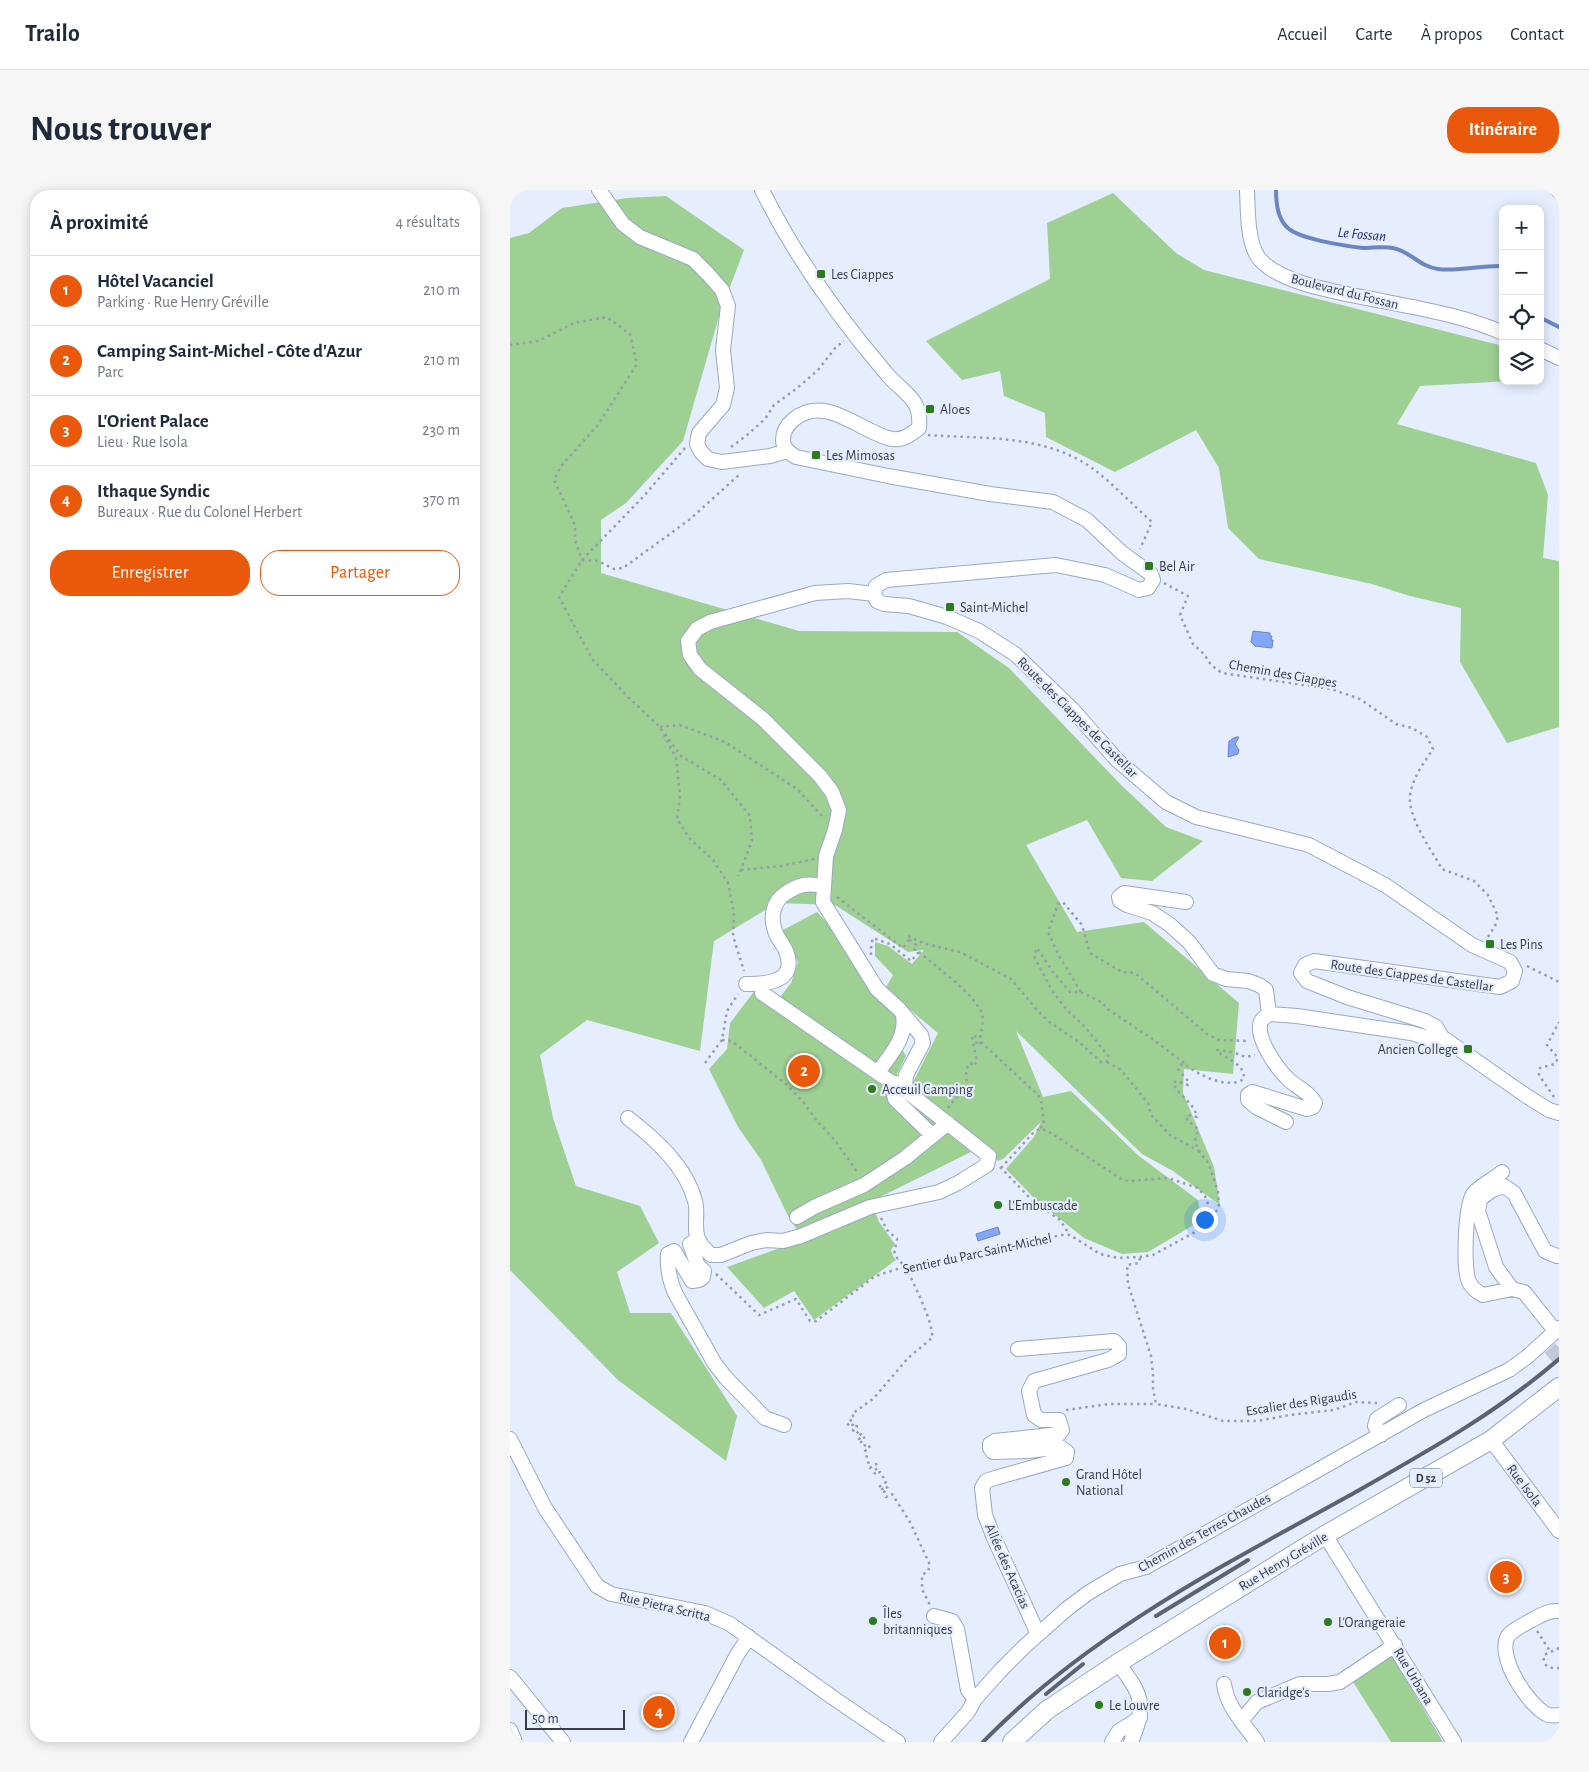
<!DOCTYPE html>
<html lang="fr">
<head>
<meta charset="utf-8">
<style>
	:root { --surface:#fff; --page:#f6f6f7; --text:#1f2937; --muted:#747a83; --line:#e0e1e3; --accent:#ea580c }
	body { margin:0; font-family:"Alegreya Sans",sans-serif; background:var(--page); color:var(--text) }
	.controls { position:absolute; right:15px; top:15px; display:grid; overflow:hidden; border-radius:10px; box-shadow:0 2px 12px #0003 }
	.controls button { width:45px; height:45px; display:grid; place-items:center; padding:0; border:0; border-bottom:1px solid var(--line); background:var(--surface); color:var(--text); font:25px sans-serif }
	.scale { position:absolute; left:15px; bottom:12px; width:100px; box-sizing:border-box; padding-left:5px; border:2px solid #373c47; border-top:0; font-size:14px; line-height:18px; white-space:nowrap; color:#373c47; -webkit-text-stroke:4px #e5edfe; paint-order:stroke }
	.you { position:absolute; left:694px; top:1029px; width:18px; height:18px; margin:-12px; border:4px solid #fff; border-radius:50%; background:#1a73e8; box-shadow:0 0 0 8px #1a73e833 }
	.badge { display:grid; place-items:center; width:32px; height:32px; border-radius:50%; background:var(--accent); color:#fff; font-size:16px; font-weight:700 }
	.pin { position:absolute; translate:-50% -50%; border:2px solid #fff; box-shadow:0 1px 5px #0006 }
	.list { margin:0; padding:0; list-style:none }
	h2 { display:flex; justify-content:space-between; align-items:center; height:65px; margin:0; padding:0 20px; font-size:21px }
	h2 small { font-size:16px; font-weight:400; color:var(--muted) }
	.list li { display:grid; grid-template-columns:32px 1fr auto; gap:15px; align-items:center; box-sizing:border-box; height:70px; padding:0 20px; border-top:1px solid var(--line) }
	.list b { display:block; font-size:19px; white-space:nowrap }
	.list p { margin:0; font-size:16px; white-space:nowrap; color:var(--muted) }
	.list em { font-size:16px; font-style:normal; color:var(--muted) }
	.actions { display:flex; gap:10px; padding:15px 20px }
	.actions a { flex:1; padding:11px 0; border:1px solid var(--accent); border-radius:20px; text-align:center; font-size:18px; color:var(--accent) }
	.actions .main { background:var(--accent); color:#fff }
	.icon { flex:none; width:28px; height:28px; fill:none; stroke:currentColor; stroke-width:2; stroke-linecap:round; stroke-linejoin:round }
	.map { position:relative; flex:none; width:1049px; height:1552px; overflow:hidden; border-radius:20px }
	header { display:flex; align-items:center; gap:30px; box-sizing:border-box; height:70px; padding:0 25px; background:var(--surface); border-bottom:1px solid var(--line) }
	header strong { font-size:24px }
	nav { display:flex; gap:28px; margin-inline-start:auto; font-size:18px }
	.intro { display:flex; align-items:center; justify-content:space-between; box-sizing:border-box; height:120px; padding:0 30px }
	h1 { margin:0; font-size:35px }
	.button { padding:12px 22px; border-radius:20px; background:var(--accent); color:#fff; font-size:18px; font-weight:700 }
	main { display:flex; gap:30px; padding:0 30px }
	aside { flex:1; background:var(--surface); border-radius:20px; box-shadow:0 2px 12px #0003 }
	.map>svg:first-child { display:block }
	.green { fill:#9ecf93 }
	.water { fill:#83a5fa; stroke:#6c86c4 }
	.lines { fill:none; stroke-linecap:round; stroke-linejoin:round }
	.stream { stroke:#6c86c4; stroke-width:4 }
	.minor-tunnel { stroke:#c2cad9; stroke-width:14; stroke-dasharray:14 7; stroke-linecap:butt }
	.minor-casing { stroke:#9ca7c1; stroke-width:16 }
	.major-casing { stroke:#9ca7c1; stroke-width:20 }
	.path { stroke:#969dab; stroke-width:2.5; stroke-dasharray:2.5 4; stroke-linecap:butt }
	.minor { stroke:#fff; stroke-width:14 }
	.major { stroke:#fff; stroke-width:18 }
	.rail { stroke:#5d626f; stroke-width:4 }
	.poi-dot { fill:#31791e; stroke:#e5edfe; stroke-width:2 }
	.labels { text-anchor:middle; stroke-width:4.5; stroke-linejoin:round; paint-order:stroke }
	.shield { fill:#e5edfe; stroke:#6b717e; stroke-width:1 }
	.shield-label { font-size:12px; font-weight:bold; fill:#373c47 }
	.poi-label { font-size:14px; fill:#373c47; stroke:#e5edfe; text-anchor:start }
	.street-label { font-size:14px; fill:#373c47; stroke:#e5edfe }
	.water-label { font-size:15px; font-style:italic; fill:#142b8a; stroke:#e5edfe }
</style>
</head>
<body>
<header>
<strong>Trailo</strong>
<nav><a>Accueil</a><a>Carte</a><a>À propos</a><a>Contact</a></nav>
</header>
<div class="intro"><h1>Nous trouver</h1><a class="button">Itinéraire</a></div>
<main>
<aside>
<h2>À proximité<small>4 résultats</small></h2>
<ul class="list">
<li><span class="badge">1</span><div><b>Hôtel Vacanciel</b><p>Parking · Rue Henry Gréville</p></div><em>210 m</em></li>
<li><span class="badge">2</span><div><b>Camping Saint-Michel - Côte d'Azur</b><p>Parc</p></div><em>210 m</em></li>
<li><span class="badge">3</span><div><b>L'Orient Palace</b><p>Lieu · Rue Isola</p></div><em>230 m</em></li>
<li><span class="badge">4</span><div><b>Ithaque Syndic</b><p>Bureaux · Rue du Colonel Herbert</p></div><em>370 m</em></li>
</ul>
<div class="actions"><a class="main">Enregistrer</a><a>Partager</a></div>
</aside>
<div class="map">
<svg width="1049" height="1552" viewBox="0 0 1049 1552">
	<rect width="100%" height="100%" fill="#e5edfe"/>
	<path class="green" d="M603,3L666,63L694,80L993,156V191H1000L910,196L887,234L1026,273L1038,305L1033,368L1049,371V537L997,553L950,472L951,418L900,406L862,394L749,369L718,338L709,278L686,240L605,282L536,247L535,223L494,206L490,181L452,190L416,151L540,89L537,33Z
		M156,6L234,60L210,123L173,251L116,313L91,330V383L289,441L447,442L499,478L612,596L656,637L693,651L642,691L611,688L577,630L516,655L567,742L634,732L729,813L723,884L674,879L673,903L704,977L710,1015L663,981L632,964L506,841L533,907L561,901L629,966L688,1010L692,1030L638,1062L612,1064L574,1048L525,1009L496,979L524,947L531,932L493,969L488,971L402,894L428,843L375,799L383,785L365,766V752L378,756L402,774L414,760L398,762L325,715L267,713L204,751L190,861L77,830L30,865L43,928L66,996L130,1016L149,1053L107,1082L120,1123H161L227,1226L216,1271L108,1190L0,1080V48L19,43L52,18L117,8Z
		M307,722L325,741L385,822L388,837L381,850L392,859L396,866L387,884L386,894L394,906L461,962L370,1007L289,1042L280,1030L251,970L228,937L199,879L217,859L220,833L246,799L267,811L281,793L288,772L271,741Z
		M364,1019L369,1032L385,1054L381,1060L383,1066L386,1070L304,1130L284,1101L254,1118L217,1077L292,1050Z
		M882,1466L933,1552H881L843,1492Z"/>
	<path class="water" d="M743,441L760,443V446H762L761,450H763L762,458L745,456L741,452Z
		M726,547H729L725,554L729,560L728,564L718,567L719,551Z
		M488,1037L490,1044L468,1051L466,1044Z"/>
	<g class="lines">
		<path class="stream" d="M766,0C766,12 767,27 776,36C786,49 836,56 853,58C862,58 874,56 883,58C900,61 910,77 928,79C949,82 971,75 993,76
			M1030,124L1033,129L1049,137"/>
		<path class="minor-tunnel" d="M1040,1158L1049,1169"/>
		<g class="minor-casing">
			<path id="minor" d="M89,0L113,34L130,47L183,69L198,84L212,100L218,116L213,160L217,198L213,215L189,243L187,254L191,262L198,269L212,272L260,266L277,261
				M252,0C285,66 328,127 376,183C393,204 412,207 409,238C399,246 391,252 378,248C347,239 314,204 283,230C277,235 273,242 273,250C273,259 280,263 286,267L378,286L480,304L543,312L577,330L612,363L641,384L643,390L638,398L629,400L595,385L546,375L376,390L366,396L364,404L367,411L374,414L399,416L437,427L469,441L505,464L562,519L607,570L656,612L686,627L799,655L875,695L962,755L1000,772L1005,781L1002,791L990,797L804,771L795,775L791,783L797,791L837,807L915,831L926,837L932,847L1015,905L1039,920L1049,923
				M737,0C738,19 737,51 748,67C768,95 839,104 872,111C912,119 955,126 993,143
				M1048,0L1049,1
				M1030,159L1049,168
				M676,712L614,703L609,707L610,711L617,715L642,723L659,734L679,752L703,784L716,789L738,791L749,795L756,800L759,824
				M236,794C257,794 288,792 276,761C273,754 267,748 265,741C260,727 263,711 276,703C290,694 297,693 313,696
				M252,803L381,892L395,895
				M368,882C380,865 397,848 393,825
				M381,892L385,909L422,945
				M118,928C145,949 176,976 185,1011C189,1024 182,1041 190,1053C193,1057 197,1061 201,1065H211L241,1053L256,1050L273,1051L291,1046L360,1017L429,1002L448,993L477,975L479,966L399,903L395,895L396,885L413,853L411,845L389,819L367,799L313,712L316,666L325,640L329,620L322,602L310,586L253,529L190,479L180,465L178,451L187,439L200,432L305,403L338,401L364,404
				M776,932L746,917L738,910V905L742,902L797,919L803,917L805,913C799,901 785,897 776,887C766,877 748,850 750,836C750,830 754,828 759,824L787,826L901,843L918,848L932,847
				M992,982C984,989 971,995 964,1003C955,1013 953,1079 959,1092C962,1098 967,1102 973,1105L1002,1099L1014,1102L1046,1142
				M287,1027L304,1017L354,995L395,968L438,933
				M190,1052L185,1051L180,1054L188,1076L194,1081L193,1087L189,1090L182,1091L164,1061L158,1064C157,1078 159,1089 165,1103L205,1174L216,1188L255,1228L274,1235
				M1002,1099L986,1077L968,1021L970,1009L982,1000L994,996L1004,1003L1035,1061L1047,1066
				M508,1159L604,1151L609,1156V1164L598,1170L524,1191L519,1201L524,1225L531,1230H549L552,1240L549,1244L485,1251L480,1254V1258L483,1262L518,1261L550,1257L557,1262L556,1268L485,1288L476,1291L472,1298L475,1325L484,1348L528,1444
				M871,1245L865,1236L867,1229L889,1215
				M0,1249L35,1318L87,1396L101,1404L195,1423L220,1434L322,1507L388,1552
				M981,1250L1049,1341
				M815,1345L944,1552
				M1049,1421C1038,1420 1030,1426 1020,1431C1013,1435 1002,1440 998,1446C986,1466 1018,1516 1038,1525C1041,1526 1046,1525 1049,1525
				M424,1426L442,1431L447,1439L458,1500L465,1509
				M608,1473C632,1505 637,1514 621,1552
				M0,1487L53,1552
				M714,1494C717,1517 734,1534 747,1552
				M731,1531L747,1512L790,1494H818L830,1492L885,1455
				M0,1540L4,1549
				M181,1552L227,1465L239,1447
				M431,1552L458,1522L465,1509L490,1481L515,1456L558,1418L578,1403L610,1384L636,1377L914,1220L999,1180L1017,1167L1049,1138
				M602,1552L609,1541L630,1528"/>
		</g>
		<g class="major-casing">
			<path id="major" d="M502,1552L537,1520L608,1473L815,1345L981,1250L1049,1197"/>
		</g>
		<path class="path" d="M0,155L28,151L64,133L97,127L120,144L127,174L88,235L51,276L44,290L65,335V350L72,370
			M418,245C473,249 534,244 582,278C601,292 623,315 642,332L630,359
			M221,257L236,246L255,229L264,215L286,199L308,180L326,157L334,151
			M175,258L133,307L72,370L49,407L82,469L119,508L150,537L166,568L170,606L167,629L180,649L203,670L218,693L224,723L223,746L234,781
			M72,370L88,371L104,379L113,378L179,330L230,284
			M654,393L678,406L670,425L683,454L694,464L701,475L712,483L821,499L850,509L886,534L902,538L917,547L923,559C914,572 905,585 901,600C894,623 921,659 932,679L964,691L978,705L988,726L985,736L978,747H976
			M150,537L170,535L215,552L287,599L314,628
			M155,544L171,566L211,590L240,626L242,650L231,680L228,686
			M231,680L271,676L304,669
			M327,707L393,758L399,749L398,746L416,754L450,762L501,789L527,820L538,831L570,853L591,872H597L599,867L575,837L556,819L541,799L524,766L527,758L543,782L560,802H571L549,766L538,742L548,714L553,712L572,735L580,763L612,782L625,783L697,844L709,850L739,851
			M409,762C425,776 466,805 472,824C475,832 469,845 470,854L467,855
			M361,765V755L363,748L380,754L401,771L409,762L404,759L406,755L399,749
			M1017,776L1049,792
			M571,802L593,813L596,818L644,850L674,873
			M212,850L222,851L278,896L294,913L306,930L324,949L348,983
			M471,852L528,905L531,911L534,933L530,939
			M597,872L611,880L638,913L641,925L660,945L689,961
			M195,873L212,850L217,821L228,804
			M1044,907L1029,885L1030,878L1045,874L1048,868L1037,855L1049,832
			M438,918C443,911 451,903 455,895C459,887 452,880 461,873L463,876L467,872L462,847L465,845L467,855
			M490,977L522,1010L550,1030L559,1044
			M491,978L524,942L530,939L536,940L613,990L618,991L658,988L688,998L695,1006L703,1028
			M371,1028L377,1040L387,1049C387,1055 383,1059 385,1064C387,1070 394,1074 397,1080C404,1094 424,1134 422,1148L398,1168L364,1208L342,1224L344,1228L337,1233L340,1237L345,1233L347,1237L343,1240L346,1244L349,1241L351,1244L348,1246L349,1249L353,1246L355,1249L351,1252L353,1256L358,1254L360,1258L355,1261L360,1278L366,1274L368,1278L363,1281L366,1285L370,1282L376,1292L369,1297L371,1300L376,1296L378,1299L374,1302L376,1307L382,1304L400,1332L420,1375L418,1381L412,1385V1399L420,1415
			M630,1068L629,1073L617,1075L618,1094L641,1166L643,1184V1199L646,1214L676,1219L713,1231H747L780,1225L824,1220L846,1212L867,1213
			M206,1084L249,1125L286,1109L300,1131H306L364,1087C393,1075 426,1071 457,1065C489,1060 520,1052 551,1045H560L590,1064L608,1068L630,1067L643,1065L696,1036L709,1017L708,1002L699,974L689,961L685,951L688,939L677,930V925L687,927C684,912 669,907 663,893L667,891L678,895V891L668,879L671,875L674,874C689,885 717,900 734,889C735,875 718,869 708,862L707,860L722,862L736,867L745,865
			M556,1220L599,1214H646
			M1027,1441L1040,1461
			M1049,1458L1034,1465C1032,1476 1039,1479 1049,1478"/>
		<use href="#minor" class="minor"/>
		<use href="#major" class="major"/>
		<path class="rail" d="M646,1426L738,1370
			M536,1504L573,1474
			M473,1552C578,1444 714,1375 844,1303C918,1261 985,1224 1049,1169"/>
	</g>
	<g class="poi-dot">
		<rect x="306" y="79" width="10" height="10" rx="2.5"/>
		<rect x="415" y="214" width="10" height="10" rx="2.5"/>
		<rect x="301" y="260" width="10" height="10" rx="2.5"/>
		<rect x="634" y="371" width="10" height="10" rx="2.5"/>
		<rect x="435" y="412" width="10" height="10" rx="2.5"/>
		<rect x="975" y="749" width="10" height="10" rx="2.5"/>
		<rect x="953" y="854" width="10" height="10" rx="2.5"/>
		<circle cx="362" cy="899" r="5"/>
		<circle cx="488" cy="1015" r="5"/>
		<circle cx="556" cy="1292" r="5"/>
		<circle cx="363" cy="1431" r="5"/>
		<circle cx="818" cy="1432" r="5"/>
		<circle cx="737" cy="1502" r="5"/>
		<circle cx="589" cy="1515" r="5"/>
	</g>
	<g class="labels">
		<rect class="shield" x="900" y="1278.5" width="32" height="19" rx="4"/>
		<g class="shield-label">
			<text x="916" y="1292">D 52</text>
		</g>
		<g class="poi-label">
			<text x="321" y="89">Les Ciappes</text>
			<text x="430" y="224">Aloes</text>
			<text x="316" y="270">Les Mimosas</text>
			<text x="649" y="381">Bel Air</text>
			<text x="450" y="422">Saint-Michel</text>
			<text x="990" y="759">Les Pins</text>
			<text x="948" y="864" text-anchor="end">Ancien College</text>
			<text x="372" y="904">Acceuil Camping</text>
			<text x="498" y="1020">L'Embuscade</text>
			<text x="566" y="1289">Grand Hôtel<tspan x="566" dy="16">National</tspan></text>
			<text x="373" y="1428">Îles<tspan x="373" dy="16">britanniques</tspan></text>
			<text x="828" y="1437">L'Orangeraie</text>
			<text x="747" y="1507">Claridge's</text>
			<text x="599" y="1520">Le Louvre</text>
		</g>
		<g class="street-label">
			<text transform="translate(835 101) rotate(14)" y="5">Boulevard du Fossan</text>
			<text transform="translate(773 483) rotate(10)" y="5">Chemin des Ciappes</text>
			<text transform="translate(568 527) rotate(45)" y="5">Route des Ciappes de Castellar</text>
			<text transform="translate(902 785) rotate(8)" y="5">Route des Ciappes de Castellar</text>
			<text transform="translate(467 1063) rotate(-12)" y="5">Sentier du Parc Saint-Michel</text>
			<text transform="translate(791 1212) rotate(-9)" y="5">Escalier des Rigaudis</text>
			<text transform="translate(1015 1295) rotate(53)" y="5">Rue Isola</text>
			<text transform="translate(694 1342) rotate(-29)" y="5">Chemin des Terres Chaudes</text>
			<text transform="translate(773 1371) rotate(-31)" y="5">Rue Henry Gréville</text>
			<text transform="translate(498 1376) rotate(66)" y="5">Allée des Acacias</text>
			<text transform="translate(155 1416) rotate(13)" y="5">Rue Pietra Scritta</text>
			<text transform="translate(904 1486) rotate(59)" y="5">Rue Urbana</text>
		</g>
		<g class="water-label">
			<text transform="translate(852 44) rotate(5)" y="5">Le Fossan</text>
		</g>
	</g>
</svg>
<div class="controls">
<button>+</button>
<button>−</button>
<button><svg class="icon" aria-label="locate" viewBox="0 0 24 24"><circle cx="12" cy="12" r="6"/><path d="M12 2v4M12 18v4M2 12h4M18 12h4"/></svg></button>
<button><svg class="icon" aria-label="layers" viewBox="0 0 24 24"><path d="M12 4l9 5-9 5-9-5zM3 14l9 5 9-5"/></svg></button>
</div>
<div class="scale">50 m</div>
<div class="you"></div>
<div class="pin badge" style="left:715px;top:1453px">1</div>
<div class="pin badge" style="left:294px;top:881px">2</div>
<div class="pin badge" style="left:996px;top:1387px">3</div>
<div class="pin badge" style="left:149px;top:1522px">4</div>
</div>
</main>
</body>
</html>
